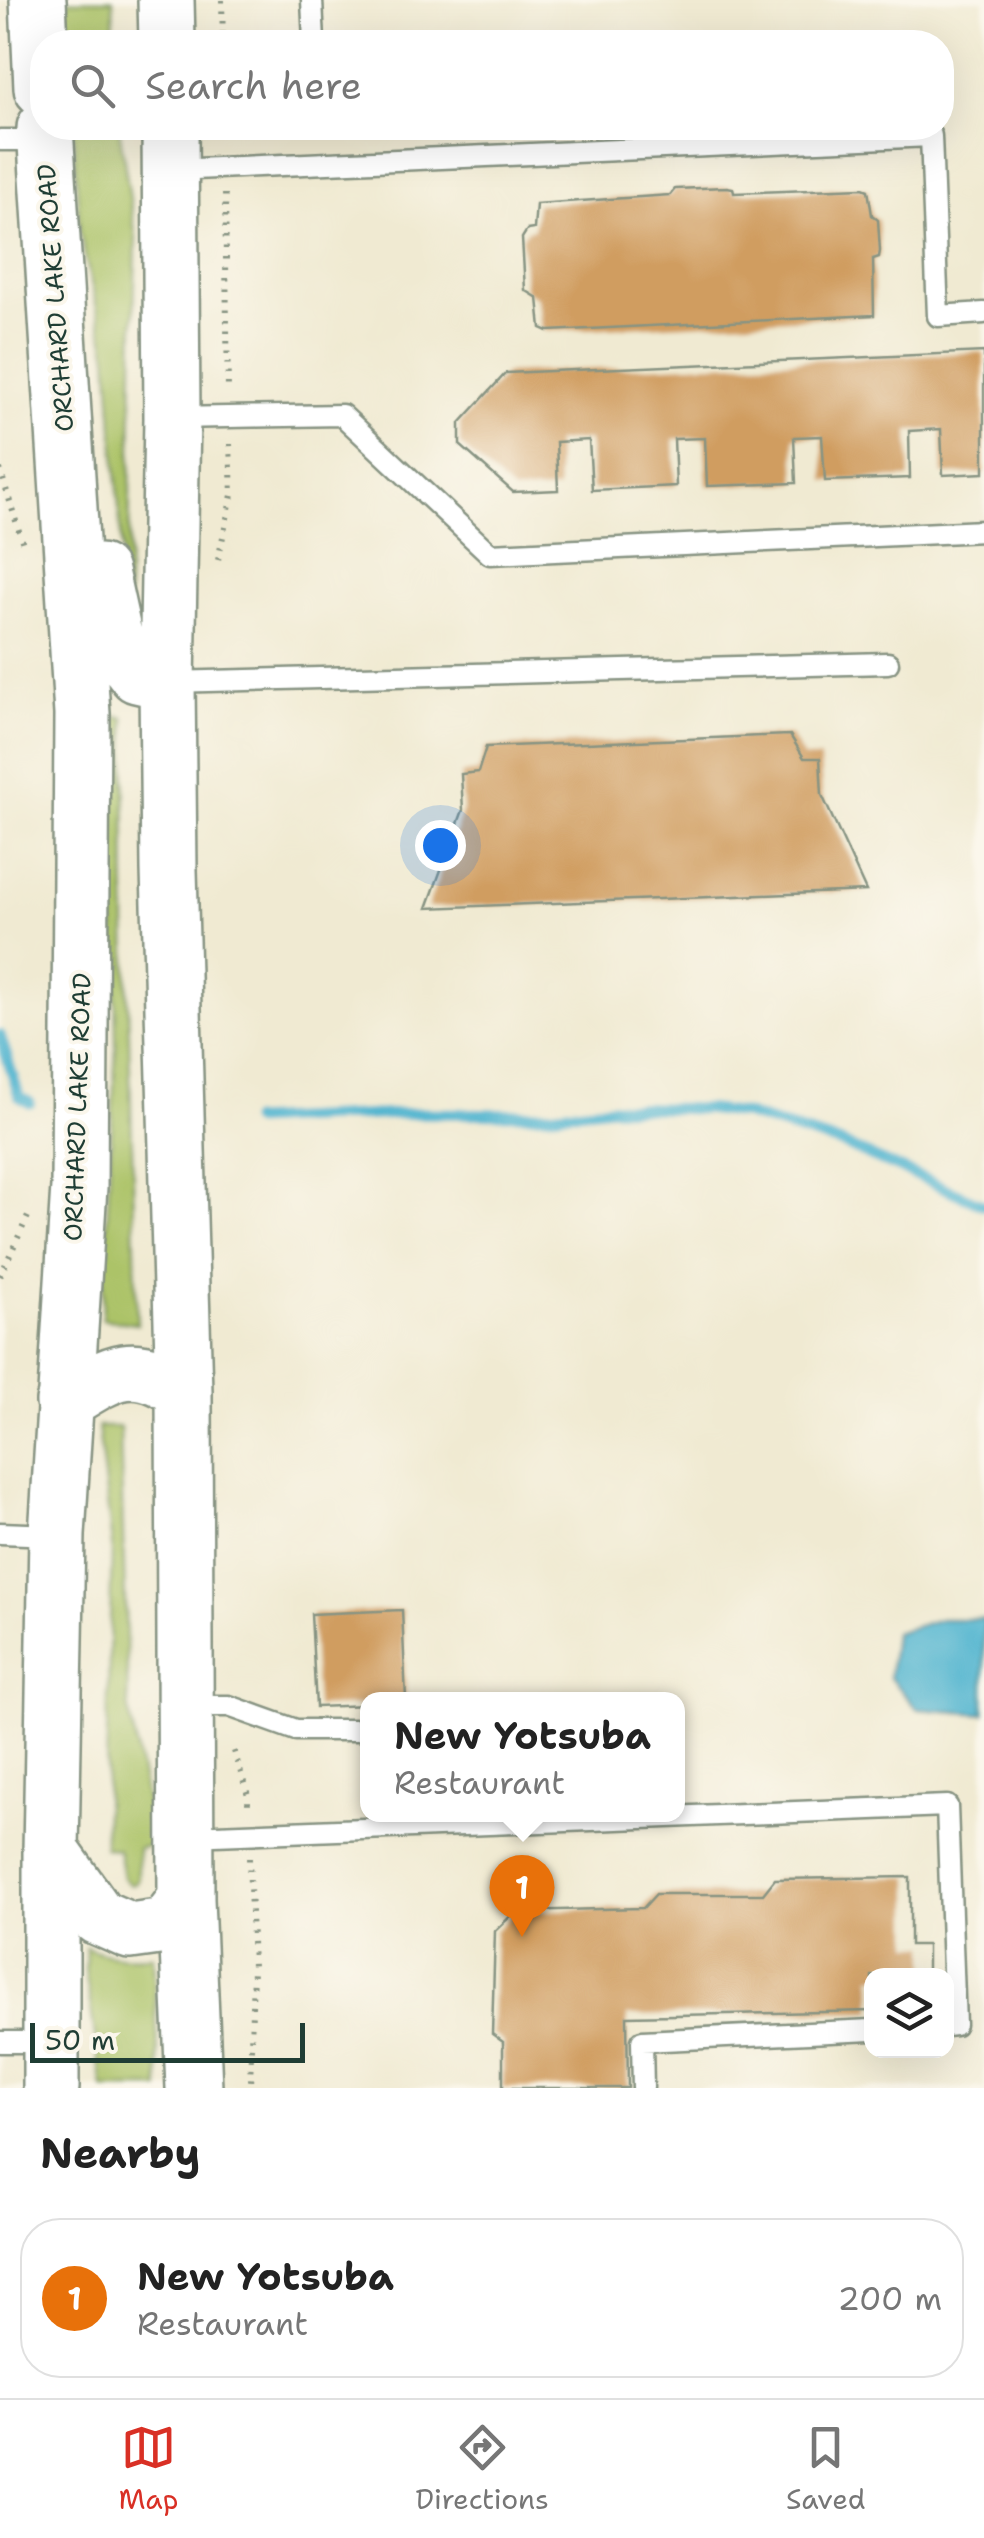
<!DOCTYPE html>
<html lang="en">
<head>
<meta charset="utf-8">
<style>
	:root { --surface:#fff; --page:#f2f2f2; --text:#222; --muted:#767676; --line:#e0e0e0; --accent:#d93025 }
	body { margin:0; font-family:"Shantell Sans",sans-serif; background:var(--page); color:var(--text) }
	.controls { position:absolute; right:30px; bottom:30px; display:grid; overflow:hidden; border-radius:20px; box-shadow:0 10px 40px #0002 }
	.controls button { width:90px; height:90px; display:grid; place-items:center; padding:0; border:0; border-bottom:2px solid var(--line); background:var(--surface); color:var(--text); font:50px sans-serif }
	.scale { position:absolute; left:30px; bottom:25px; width:275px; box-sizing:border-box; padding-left:10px; border:5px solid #1f3d34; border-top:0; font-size:28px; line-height:35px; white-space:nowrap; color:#1f3d34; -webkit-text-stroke:8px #fbf7ec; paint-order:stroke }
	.you { position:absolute; left:440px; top:845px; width:35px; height:35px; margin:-25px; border:8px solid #fff; border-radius:50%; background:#1a73e8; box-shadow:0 0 0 15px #1a73e833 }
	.badge { display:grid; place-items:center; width:65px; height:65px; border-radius:50%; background:var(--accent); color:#fff; font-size:32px; font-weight:700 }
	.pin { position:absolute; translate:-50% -82px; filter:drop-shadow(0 2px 5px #0008) }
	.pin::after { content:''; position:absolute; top:52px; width:35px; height:30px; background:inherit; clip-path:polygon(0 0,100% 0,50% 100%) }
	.popup { position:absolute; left:360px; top:1692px; width:325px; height:130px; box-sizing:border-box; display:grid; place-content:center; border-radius:20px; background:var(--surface); filter:drop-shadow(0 2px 8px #0005); font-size:32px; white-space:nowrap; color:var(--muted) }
	.popup b { font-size:38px; color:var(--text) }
	.popup::after { content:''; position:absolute; left:50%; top:100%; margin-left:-20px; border:20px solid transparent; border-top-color:var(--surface) }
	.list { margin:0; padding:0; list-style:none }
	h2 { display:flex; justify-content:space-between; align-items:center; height:130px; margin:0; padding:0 40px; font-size:42px }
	h2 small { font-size:32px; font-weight:400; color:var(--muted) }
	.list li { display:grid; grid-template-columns:65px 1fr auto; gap:30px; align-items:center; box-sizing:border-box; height:160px; margin:0 20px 20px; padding:0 20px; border:2px solid var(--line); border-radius:40px }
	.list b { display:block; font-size:38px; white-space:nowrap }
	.list p { margin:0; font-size:32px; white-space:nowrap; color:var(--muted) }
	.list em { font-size:32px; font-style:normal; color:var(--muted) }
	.icon { flex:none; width:55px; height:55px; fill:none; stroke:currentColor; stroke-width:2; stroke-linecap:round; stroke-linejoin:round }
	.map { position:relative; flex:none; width:984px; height:2088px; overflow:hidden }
	.search { position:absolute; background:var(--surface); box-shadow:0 10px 40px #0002; left:30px; right:30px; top:30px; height:110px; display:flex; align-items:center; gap:25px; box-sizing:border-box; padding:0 35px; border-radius:40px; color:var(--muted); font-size:38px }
	.sheet { height:310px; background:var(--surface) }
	nav { display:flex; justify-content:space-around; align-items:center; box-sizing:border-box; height:140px; border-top:2px solid var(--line); background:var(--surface); font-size:28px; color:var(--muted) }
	nav a { display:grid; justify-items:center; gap:5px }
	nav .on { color:var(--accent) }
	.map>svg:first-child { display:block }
	.green { fill:#acc368; stroke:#66804e; stroke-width:2.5 }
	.water { fill:#50b4cf; stroke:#387882; stroke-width:2.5 }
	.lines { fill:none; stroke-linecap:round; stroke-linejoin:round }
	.stream { stroke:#50b4cf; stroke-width:11 }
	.building { fill:#d09d60 }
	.lane-casing { stroke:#889483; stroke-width:25 }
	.secondary-casing { stroke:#889483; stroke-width:60 }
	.path { stroke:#889483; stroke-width:6; stroke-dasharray:2.5 8; stroke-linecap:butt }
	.lane { stroke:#fff; stroke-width:20 }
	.secondary { stroke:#fff; stroke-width:55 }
	.labels { text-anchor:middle; stroke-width:8; stroke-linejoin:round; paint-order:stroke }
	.street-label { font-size:25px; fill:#1f3d34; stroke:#fbf7ec }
</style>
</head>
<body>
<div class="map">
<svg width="984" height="2088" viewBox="0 0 984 2088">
	<rect width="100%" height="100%" fill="#fbf7ec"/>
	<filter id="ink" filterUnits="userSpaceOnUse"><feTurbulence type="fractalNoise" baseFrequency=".01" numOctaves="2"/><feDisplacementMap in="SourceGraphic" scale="20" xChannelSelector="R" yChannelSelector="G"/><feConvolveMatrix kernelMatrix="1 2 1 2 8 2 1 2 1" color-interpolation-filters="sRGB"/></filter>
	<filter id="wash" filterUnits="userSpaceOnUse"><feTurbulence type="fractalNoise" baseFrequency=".0048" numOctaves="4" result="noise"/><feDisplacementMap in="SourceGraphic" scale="40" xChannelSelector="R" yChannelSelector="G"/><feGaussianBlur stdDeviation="2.25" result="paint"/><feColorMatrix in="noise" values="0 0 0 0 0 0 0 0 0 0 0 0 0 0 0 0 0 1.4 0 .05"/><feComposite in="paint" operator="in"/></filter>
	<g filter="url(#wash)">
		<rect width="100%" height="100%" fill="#f0ead2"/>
		<path class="green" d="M66,0H113L114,42H68Z
			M73,128H119L136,238L127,623L108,356L80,235Z
			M117,716L125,718L126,925L137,1324L102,1319L116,1045L111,718Z
			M98,1427H120L128,1704L149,1815L151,1846L138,1848V1878L135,1883L129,1884L123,1878L118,1849L104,1848L112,1545Z
			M86,1947C109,1958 129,1957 153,1956L160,2088H103L85,1971Z"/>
		<path class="water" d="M940,1619H984V1714L917,1709L889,1677L894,1633Z"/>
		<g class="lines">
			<path class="stream" d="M0,1035L19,1096L30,1103
				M252,1121L420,1113L549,1114L611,1107L705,1109L743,1114L842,1144L984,1205"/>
		</g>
		<g id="blocks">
			<path class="building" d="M727,187L733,188L734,193L863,188L868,190L872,215L878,220L880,251L879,257L873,259L874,315L548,331L541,328L538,298L525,290L522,238L527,230L534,229L536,204L670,195L675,189Z
				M984,352V473L943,475L941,429L909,431L910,478L825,481L822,436L794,437L796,483L707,486L705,438L674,439L676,486L592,490L589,440L556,442L558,490L513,492L460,445V423L506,373Z
				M790,735L804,758H820L822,795L866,891L427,908L463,810L461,774L478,772L486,747Z
				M402,1610L406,1700H367V1705L316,1707L311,1614Z
				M910,1877V1945H927V1976H872V2011L627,2016L628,2088H503V2042L492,2034L495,1931L516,1911L643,1908L656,1894H763L775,1879Z"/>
		</g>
	</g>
	<g filter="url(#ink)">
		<use href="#blocks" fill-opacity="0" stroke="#889483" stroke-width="2.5"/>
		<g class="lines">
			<g class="lane-casing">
				<path id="lane" d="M312,0L314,42
					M0,140H43
					M173,170L931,136L938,316L984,313
					M174,418L342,415L490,554L984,531
					M169,682L888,663
					M0,1533L55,1535
					M189,1706H229L296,1730H367
					M189,1836L947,1806L955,2025L946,2026
					M0,2042H48
					M643,2088L642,2041L872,2030"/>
			</g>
			<g class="secondary-casing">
				<path id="secondary" d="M38,0L42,88
					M166,0L167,42
					M45,128L82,714L79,1187L57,1535L51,1851V2088
					M170,128L172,418L167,682L169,870L184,1392L186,1899L194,2088
					M100,572L117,649L137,675L167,682
					M64,1402C110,1373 134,1355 184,1392
					M51,1851L98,1917L130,1931L166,1926L186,1899"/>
			</g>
			<path class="path" d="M222,0L223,42
				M225,194L228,391
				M0,469L23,544
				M218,560L232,495L230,444
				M0,1276L30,1212
				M234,1751L248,1795V1806
				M249,1858L253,1967L250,2088"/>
			<use href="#lane" class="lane"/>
			<use href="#secondary" class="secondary"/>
		</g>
	</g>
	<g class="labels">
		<g class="street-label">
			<text transform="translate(55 298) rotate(-94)" y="9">ORCHARD LAKE ROAD</text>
			<text transform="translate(77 1107) rotate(-88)" y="9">ORCHARD LAKE ROAD</text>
		</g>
	</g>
</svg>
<div class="controls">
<button><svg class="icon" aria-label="layers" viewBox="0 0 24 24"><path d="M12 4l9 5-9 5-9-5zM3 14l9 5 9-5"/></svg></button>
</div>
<div class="scale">50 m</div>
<div class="you"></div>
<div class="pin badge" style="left:522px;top:1937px;background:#e8710a">1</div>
<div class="popup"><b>New Yotsuba</b>Restaurant</div>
<div class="search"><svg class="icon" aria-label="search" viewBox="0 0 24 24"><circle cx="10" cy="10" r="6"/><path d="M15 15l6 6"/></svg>Search here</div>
</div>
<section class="sheet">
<h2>Nearby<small></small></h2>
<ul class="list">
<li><span class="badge" style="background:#e8710a">1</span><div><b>New Yotsuba</b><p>Restaurant</p></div><em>200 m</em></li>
</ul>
</section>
<nav>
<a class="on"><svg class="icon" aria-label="map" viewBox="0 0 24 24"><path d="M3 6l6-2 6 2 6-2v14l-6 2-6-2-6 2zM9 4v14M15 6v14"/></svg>Map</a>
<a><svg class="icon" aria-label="directions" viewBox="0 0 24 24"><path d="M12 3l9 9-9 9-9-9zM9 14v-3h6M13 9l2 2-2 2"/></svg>Directions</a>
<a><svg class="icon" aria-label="saved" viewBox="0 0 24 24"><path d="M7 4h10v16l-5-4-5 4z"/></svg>Saved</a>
</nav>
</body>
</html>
